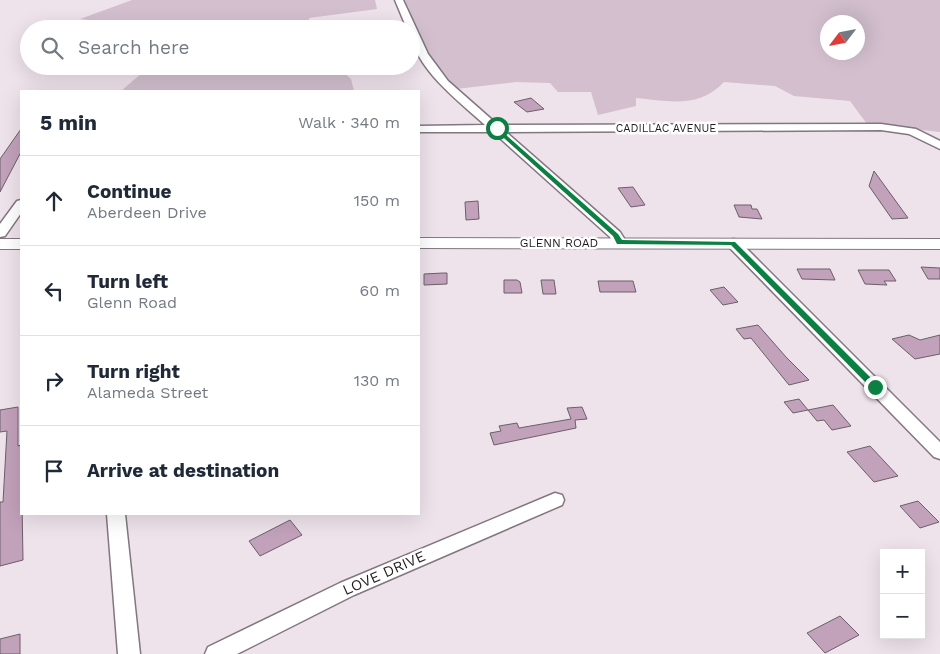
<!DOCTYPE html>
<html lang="en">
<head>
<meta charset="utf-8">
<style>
	:root { --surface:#fff; --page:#f2f2f3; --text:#1f2937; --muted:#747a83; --line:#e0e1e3 }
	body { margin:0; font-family:"Work Sans",sans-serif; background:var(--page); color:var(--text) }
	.controls { position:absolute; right:15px; bottom:15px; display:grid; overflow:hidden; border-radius:0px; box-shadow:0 5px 20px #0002 }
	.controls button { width:45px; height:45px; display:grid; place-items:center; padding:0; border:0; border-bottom:1px solid var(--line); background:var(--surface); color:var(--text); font:25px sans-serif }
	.compass { position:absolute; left:820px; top:15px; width:45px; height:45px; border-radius:50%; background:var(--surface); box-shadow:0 5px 20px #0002; rotate:238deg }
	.stop { position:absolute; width:15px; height:15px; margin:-11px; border:4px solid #0b8043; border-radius:50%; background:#fff }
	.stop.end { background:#0b8043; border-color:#fff; box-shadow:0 1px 5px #0008 }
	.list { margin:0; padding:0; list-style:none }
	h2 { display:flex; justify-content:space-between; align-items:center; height:65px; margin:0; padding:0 20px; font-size:21px }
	h2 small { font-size:16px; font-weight:400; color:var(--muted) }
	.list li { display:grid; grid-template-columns:32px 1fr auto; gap:15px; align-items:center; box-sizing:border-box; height:90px; padding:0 20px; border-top:1px solid var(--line) }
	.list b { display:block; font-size:19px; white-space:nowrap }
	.list p { margin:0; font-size:16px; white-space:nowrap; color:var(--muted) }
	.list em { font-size:16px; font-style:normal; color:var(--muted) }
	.icon { flex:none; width:28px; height:28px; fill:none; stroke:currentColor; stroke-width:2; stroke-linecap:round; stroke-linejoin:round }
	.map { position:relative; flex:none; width:940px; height:654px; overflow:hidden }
	.search { position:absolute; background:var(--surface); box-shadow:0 5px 20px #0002; left:20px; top:20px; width:400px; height:55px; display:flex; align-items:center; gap:12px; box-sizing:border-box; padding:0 18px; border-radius:28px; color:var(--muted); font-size:19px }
	.panel { position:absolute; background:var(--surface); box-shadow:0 5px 20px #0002; left:20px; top:90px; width:400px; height:425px; border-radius:0px }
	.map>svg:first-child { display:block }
	.green { fill:#d3bfce; fill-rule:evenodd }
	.building { fill:#c2a1ba; stroke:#6a6068 }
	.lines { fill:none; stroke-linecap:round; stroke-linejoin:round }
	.minor-casing { stroke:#82777f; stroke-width:3 }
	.tertiary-casing { stroke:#82777f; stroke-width:2 }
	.minor { fill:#fff; fill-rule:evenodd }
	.tertiary { fill:#fff; fill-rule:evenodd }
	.route { fill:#0b8043 }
	.labels { text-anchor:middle; stroke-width:5; stroke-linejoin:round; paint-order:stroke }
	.far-street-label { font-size:11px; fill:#201b1e; stroke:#fff }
	.street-label { font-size:12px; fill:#201b1e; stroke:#fff }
	.near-street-label { font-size:15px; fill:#201b1e; stroke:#fff }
</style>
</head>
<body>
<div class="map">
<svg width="940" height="654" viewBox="0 0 940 654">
	<rect width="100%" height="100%" fill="#eee2eb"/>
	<path class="green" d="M132,0H375L377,9L309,18V25L329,28L368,29H105L106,22L80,19Z
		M404,0H940V132L867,124L850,101L794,96L775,86L724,82C699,109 668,101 636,98V106L598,115L591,92H558L550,83L516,82L456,89L433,63ZM828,22H858V52H828Z
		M150,66H337L351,79L354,91H121Z"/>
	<path class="building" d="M531,98L544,109L527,112L514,102Z
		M21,129V152L0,192V159Z
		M874,171L908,218L892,219L869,186Z
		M633,187L645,205L631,207L618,188Z
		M478,201L479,219L466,220L465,202Z
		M734,205H751L752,209H757L762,219L739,217Z
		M921,267L940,268V279H928Z
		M797,269H830L835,280L802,279Z
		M858,270H889L896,281H884L887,285L865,284Z
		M443,273H447V284L424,285V274Z
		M504,280H517L520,282L522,293H504Z
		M541,280H554L556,294H543Z
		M598,281H633L636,292H600Z
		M724,287L738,302L723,305L710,290Z
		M758,325L786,357L809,380L789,385L751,338L744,339L736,329Z
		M909,335L920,340L940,335V354L915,359L892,339Z
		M799,399L808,410L833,405L851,426L832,430L824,420L817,421L808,410L793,413L784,402Z
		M18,407V446L21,445L23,560L0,566V502H3L7,431L0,432V410Z
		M582,407L587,419L575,420L576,428L494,445L490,433L501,431L499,426L517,423L519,428L571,419L567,408Z
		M870,446L898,476L874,482L847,452Z
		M918,501L939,522L920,528L900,506Z
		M290,520L302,535L260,556L249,541Z
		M840,616L859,635L825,653L807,633Z
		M20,634V654H0V639Z"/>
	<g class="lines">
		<g class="minor-casing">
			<path id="minor" d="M395,0H403L428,54L448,81L498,125L881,124L916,129L940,141V149L909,134L881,130L506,132L620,232L627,243L625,246H615L610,237L493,132H419V126L485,125C460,102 411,66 411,29H407Z
				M21,200V213L5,236L0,237V224L17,201Z
				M733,239L738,240L940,442V459L934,457L728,246L726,243Z
				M555,493L562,495L564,500L562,505L354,595L237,654H205L208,647L340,583Z
				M107,514H125L140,654H118Z"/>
		</g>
		<g class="tertiary-casing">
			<path id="tertiary" d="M419,238L940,239V249L419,248Z
				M0,239H21V249H0Z"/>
		</g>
		<use href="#minor" class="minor"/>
		<use href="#tertiary" class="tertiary"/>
	</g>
	<path class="route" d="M497,127L618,234L622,240L735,242L878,385V389H872L731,245L617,244L613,236L495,130Z"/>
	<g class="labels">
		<g class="far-street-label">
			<text x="666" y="132">CADILLAC AVENUE</text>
		</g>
		<g class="street-label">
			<text x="559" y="247">GLENN ROAD</text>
		</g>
		<g class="near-street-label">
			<text transform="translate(384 573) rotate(-24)" y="5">LOVE DRIVE</text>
		</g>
	</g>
</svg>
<div class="controls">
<button>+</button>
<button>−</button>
</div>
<svg class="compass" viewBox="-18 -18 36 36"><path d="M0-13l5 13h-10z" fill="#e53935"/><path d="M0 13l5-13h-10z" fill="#747a83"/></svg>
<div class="stop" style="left:497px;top:128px"></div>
<div class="stop end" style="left:875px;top:387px"></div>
<div class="search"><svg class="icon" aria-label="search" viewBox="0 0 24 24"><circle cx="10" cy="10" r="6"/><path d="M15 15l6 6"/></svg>Search here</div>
<section class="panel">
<h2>5 min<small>Walk · 340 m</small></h2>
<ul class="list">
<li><svg class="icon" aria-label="ahead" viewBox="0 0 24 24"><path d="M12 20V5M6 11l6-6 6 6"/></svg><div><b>Continue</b><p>Aberdeen Drive</p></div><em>150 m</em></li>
<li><svg class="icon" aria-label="left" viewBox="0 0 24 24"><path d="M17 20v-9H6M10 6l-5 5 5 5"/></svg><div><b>Turn left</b><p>Glenn Road</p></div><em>60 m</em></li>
<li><svg class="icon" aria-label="right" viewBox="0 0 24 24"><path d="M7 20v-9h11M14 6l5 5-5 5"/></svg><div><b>Turn right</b><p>Alameda Street</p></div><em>130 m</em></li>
<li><svg class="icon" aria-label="arrive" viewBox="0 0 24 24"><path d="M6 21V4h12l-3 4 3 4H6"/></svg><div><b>Arrive at destination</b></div></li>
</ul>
</section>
</div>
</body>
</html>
